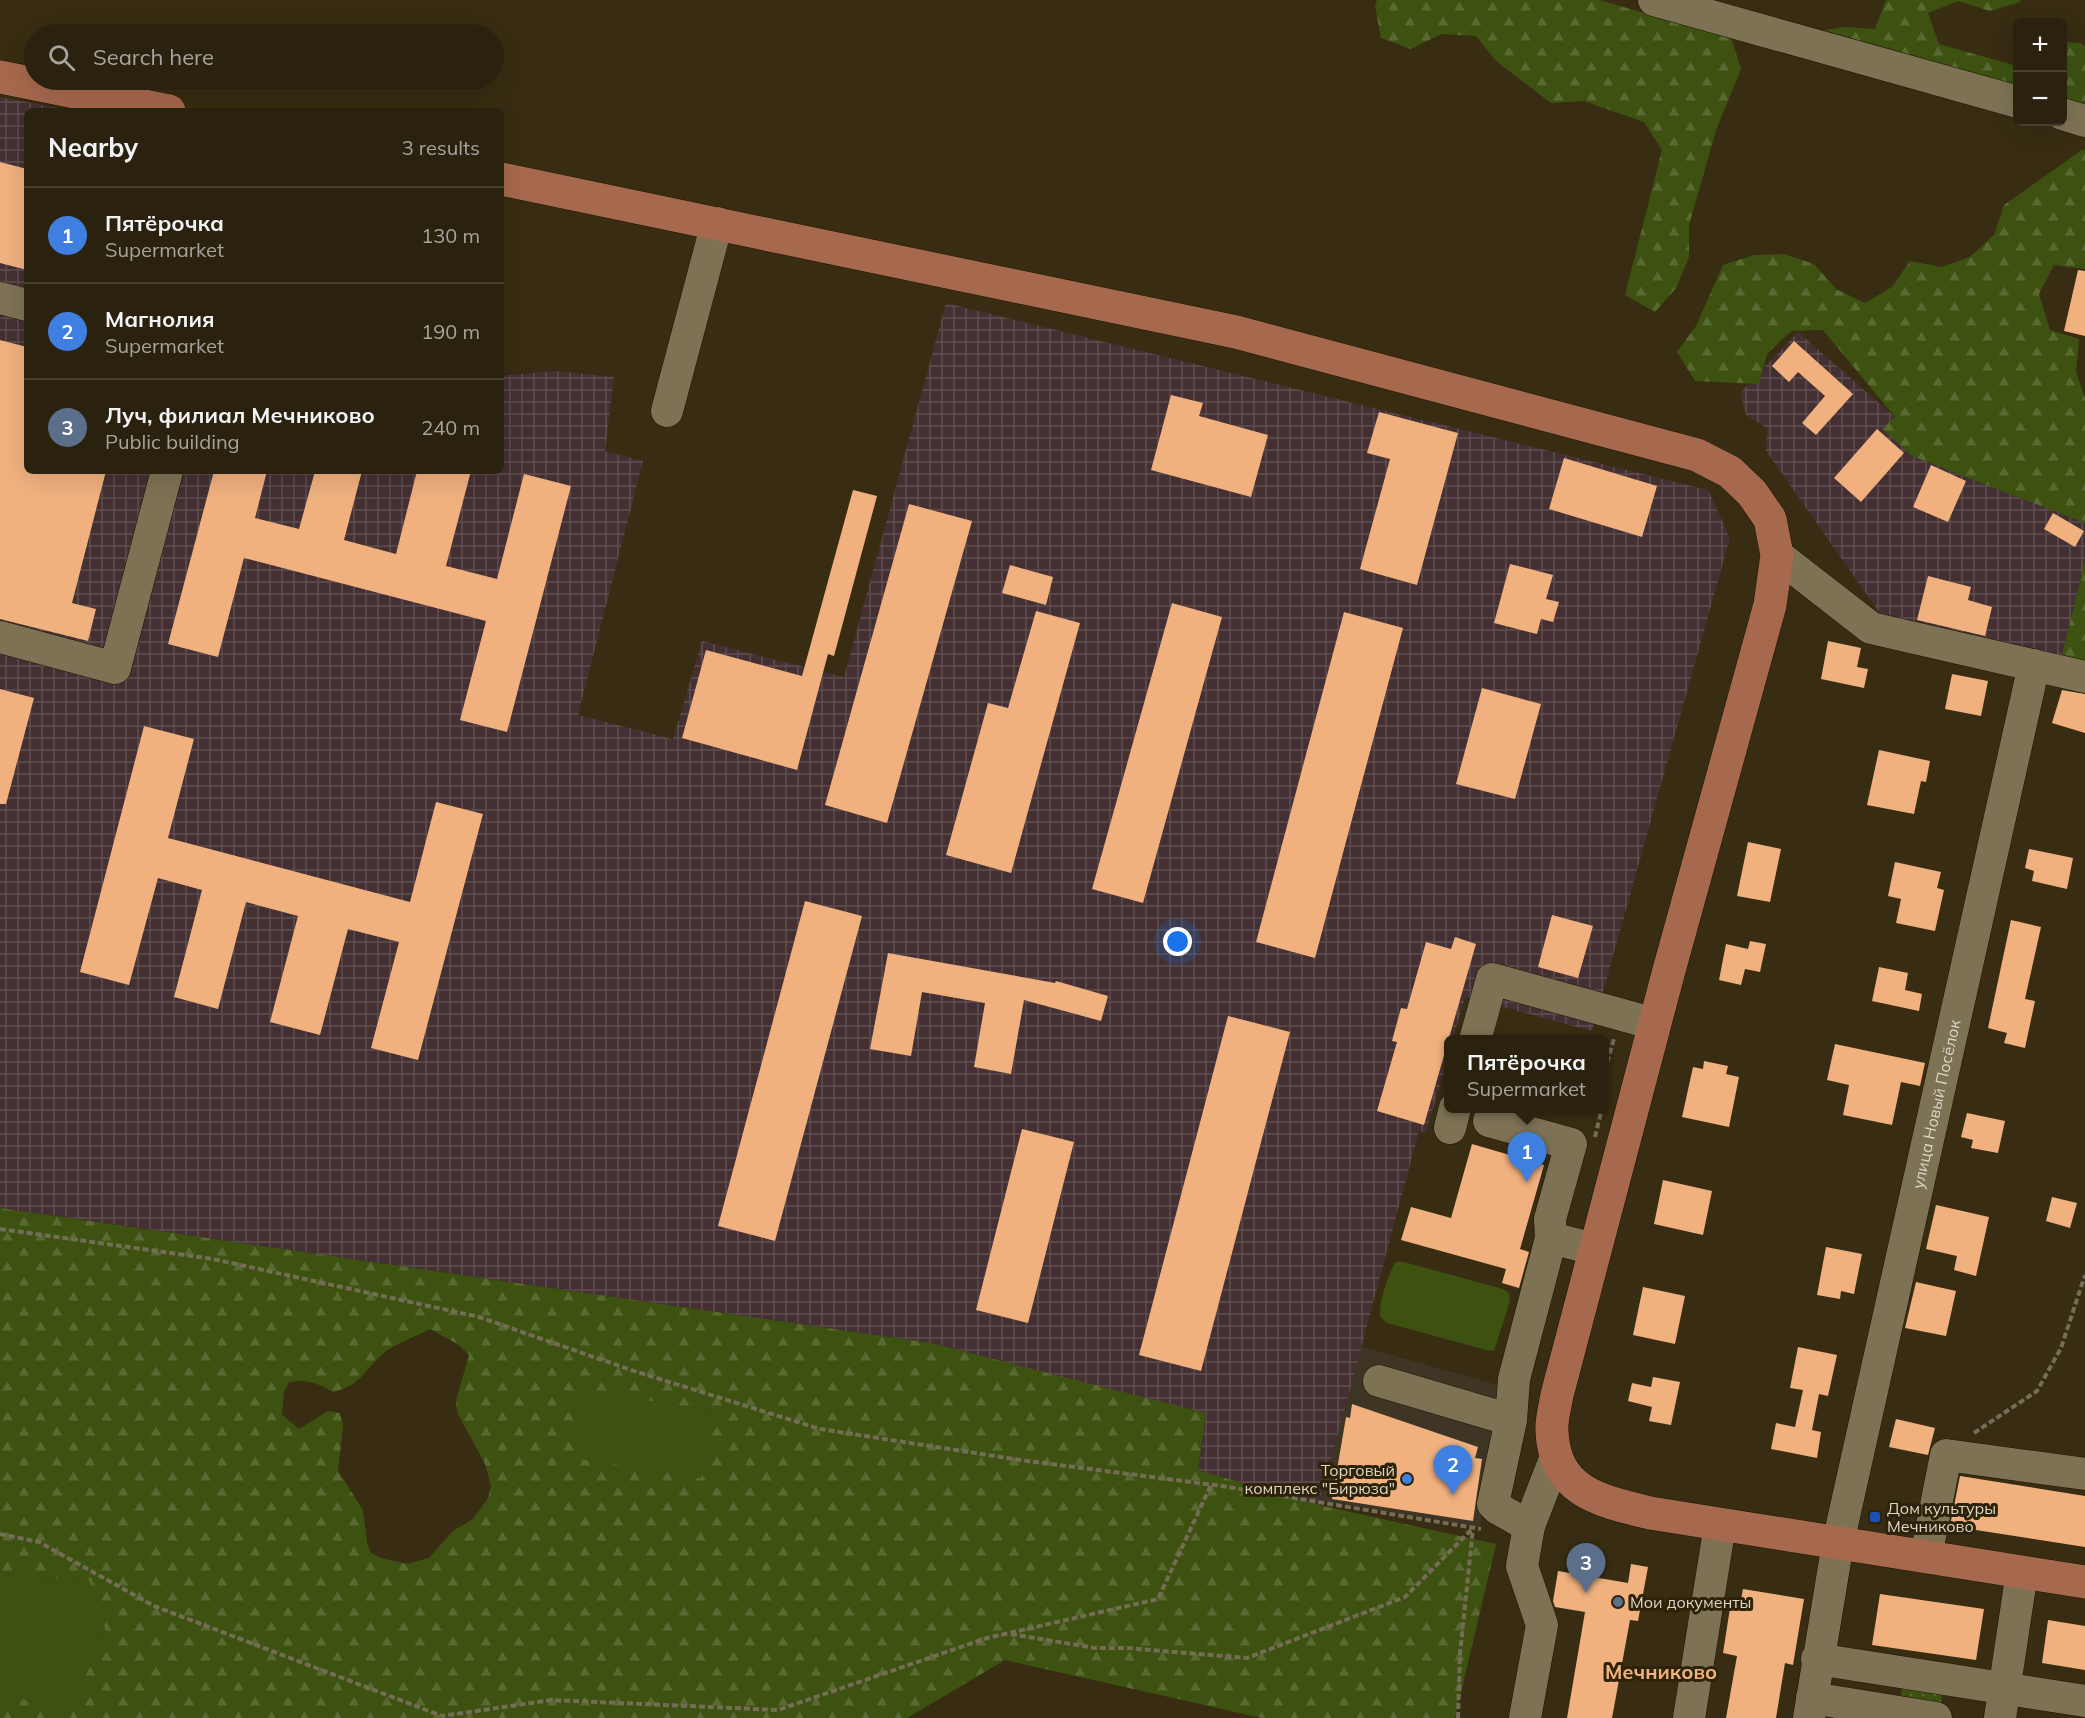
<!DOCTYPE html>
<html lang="en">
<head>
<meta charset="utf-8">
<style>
	:root { --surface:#2a220e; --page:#322a17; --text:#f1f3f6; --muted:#a5a49e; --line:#463f2e; --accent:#b45309 }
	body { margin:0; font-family:Mulish,sans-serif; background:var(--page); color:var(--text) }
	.controls { position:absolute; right:18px; top:18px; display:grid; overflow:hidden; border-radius:9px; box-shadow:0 6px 24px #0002 }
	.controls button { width:54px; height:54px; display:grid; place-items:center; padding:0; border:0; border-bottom:2px solid var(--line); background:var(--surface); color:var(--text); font:30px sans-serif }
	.you { position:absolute; left:1178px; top:942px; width:21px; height:21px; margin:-15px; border:4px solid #fff; border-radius:50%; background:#1a73e8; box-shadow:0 0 0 9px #1a73e833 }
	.badge { display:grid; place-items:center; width:39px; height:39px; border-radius:50%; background:var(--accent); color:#fff; font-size:20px; font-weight:700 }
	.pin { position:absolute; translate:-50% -50px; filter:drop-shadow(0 2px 3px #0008) }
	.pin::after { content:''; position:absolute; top:32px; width:21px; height:18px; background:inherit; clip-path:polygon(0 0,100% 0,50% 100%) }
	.popup { position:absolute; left:1444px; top:1035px; width:165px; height:78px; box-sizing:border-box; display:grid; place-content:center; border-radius:9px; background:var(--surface); filter:drop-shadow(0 2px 4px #0005); font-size:20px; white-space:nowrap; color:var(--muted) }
	.popup b { font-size:22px; color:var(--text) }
	.popup::after { content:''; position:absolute; left:50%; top:100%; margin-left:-12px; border:12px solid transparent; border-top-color:var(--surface) }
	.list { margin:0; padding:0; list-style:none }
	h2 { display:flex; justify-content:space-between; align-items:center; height:78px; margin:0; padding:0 24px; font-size:26px }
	h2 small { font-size:20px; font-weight:400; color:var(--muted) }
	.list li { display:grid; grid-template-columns:39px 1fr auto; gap:18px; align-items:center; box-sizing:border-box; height:96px; padding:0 24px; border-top:2px solid var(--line) }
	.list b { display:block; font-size:22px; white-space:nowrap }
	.list p { margin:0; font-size:20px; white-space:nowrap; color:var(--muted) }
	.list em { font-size:20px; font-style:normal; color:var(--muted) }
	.icon { flex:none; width:33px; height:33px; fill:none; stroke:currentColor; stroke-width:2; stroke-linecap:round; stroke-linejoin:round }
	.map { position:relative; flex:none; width:2085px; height:1718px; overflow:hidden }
	.search { position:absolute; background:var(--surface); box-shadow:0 6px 24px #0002; left:24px; top:24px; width:480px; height:66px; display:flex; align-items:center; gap:15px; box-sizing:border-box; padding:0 21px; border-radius:33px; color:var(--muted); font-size:22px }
	.panel { position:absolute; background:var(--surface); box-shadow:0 6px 24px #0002; left:24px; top:108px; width:480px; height:366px; border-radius:9px }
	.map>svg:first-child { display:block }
	.commercial { fill:#3e3525 }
	.industrial { fill:url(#industrial-grid) }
	.grass { fill:#3d5211 }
	.forest { fill:url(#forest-firs); fill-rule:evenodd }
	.park { fill:url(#park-dots) }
	.building { fill:#f0b17f }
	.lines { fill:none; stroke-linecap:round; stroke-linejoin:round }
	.minor-casing { stroke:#1f1500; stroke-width:33 }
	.major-casing { stroke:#1f1500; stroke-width:34 }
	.path { stroke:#756c55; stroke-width:4; stroke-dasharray:6 3; stroke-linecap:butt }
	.minor { stroke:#7e7255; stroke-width:32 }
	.major { stroke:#a7694d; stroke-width:33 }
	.shop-dot { fill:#3f7fe0; stroke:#2e2308; stroke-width:2 }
	.transit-dot { fill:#1a4fb4; stroke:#2e2308; stroke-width:2 }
	.service-dot { fill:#5c6f8a; stroke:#2e2308; stroke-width:2 }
	.labels { text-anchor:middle; stroke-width:6; stroke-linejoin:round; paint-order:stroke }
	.street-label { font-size:16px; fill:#dcd6c6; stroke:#2e2308 }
	.poi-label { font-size:16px; fill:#dcd6c6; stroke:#2e2308; text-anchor:start }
	.quarter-label { font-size:20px; font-weight:bold; fill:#f1b27e; stroke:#2e2308 }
</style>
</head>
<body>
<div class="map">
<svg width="2085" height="1718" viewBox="0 0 2085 1718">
	<defs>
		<pattern id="industrial-grid" width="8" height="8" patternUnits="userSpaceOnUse" patternTransform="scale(1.5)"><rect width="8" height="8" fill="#443033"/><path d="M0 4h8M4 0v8" fill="none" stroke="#5e4d4f"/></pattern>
		<pattern id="forest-firs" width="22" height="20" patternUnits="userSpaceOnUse" patternTransform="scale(1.5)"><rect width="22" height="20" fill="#3d5211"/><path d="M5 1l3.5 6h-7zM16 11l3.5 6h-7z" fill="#586a32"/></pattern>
		<pattern id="park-dots" width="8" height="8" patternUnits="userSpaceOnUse" patternTransform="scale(1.5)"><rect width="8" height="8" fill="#3d5211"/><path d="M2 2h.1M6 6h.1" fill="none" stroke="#586a32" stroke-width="1.8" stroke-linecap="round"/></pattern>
	</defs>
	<rect width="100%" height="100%" fill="#382d12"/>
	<path class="commercial" d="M1360,1346L1505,1387L1480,1527L1321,1500Z"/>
	<path class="industrial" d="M0,97L74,111H27V471H501V376L555,371L614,377L605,451L643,461L578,715L673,739L702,641L844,677L946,303L1708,490L1730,538L1592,1031L1465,997L1453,1039L1449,1040V1053L1426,1133L1419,1131L1319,1505L1198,1470L1206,1414L931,1343L0,1208Z
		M1798,332L1895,417L1883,429L1912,456L2085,523V561L2060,663L1886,622L1766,451L1767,428L1746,415L1740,393Z"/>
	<path class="grass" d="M1396,1262H1404L1503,1289L1509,1293L1510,1301L1494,1351L1486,1350L1387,1323C1383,1320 1379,1317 1380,1311C1380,1300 1389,1271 1396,1262Z
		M583,1391L711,1410L701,1478L572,1459Z
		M0,1571L37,1578L90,1580L105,1629L79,1692L63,1708L0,1694Z"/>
	<path class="forest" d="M1377,0H1599L1731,38L1741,69L1716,130L1689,225V257L1676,288L1655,312L1625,295L1662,150L1644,122L1584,101L1551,103L1496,61L1476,36L1441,34L1411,49L1381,38L1375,6Z
		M1886,0H2020V2L1990,11L1958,1L1928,13L1939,44L2017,66V86L1813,32L1844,27L1875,29Z
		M2062,42L2080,43L2085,46V104L2063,98Z
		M2082,150H2085V269L2054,265L2039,294L2050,330L2079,339L2076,372L2085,398V523L1912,456L1882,429L1895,417L1823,330L1791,331L1767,354L1759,384L1695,381L1677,352L1696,326L1723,265L1754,255L1784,254L1814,264L1836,289L1865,303L1892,287L1910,261L1942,267L1970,257L1994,235L2004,205Z
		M2085,561V668L2060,663Z
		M0,1208L931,1343L1206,1413L1198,1470L1319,1505L1496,1544L1455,1718H1262L1005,1660L907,1718H0V1694L63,1708L79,1692L105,1629L89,1580L37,1578L0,1571ZM430,1329L459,1345L469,1355L456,1401L457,1412L485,1464L491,1486L488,1498L473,1519L453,1531L429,1558L407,1564L381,1558L371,1553L367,1543L363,1510L338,1471L343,1425L340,1413L328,1411L299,1429L282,1415L284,1392L289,1382C309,1379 315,1382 333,1392C363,1385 366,1366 388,1350C400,1342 417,1336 430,1329ZM583,1391L711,1410L701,1478L573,1458Z"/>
	<path class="park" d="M1903,1681L1943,1687L1940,1709L1900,1702Z"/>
	<path class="building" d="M0,162L27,169V270L0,263Z
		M2078,270L2085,271V336L2064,331Z
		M0,340L27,347V471H106L72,603L96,609L88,641L0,619Z
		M1794,341L1853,394L1816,435L1802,423L1825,396L1798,372L1789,382L1772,366Z
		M1171,395L1203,403L1199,416L1268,435L1251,497L1151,470Z
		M1379,412L1458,433L1417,585L1360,569L1390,459L1367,453Z
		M1877,429L1904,453L1861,502L1834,478Z
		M1564,458L1657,486L1642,537L1549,509Z
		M1931,465L1966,481L1948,522L1913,507Z
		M214,471H267L255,518L299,529L315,471H362L344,540L396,554L417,471H471L446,566L497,579L524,474L571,486L507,732L460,720L486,621L244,558L218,657L168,644Z
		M853,490L877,496L834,656L828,654L797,770L682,738L706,650L802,676Z
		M909,504L972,521L887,823L825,805Z
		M2053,513L2084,531L2075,547L2044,529Z
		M1510,564L1553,575L1546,599L1559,602L1553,622L1541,619L1537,634L1494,623Z
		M1010,565L1053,577L1046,605L1002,593Z
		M1928,576L1971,587L1968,600L1992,607L1985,636L1917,620Z
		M1172,603L1222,617L1143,903L1092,889Z
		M1036,611L1080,623L1011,873L946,855L988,703L1008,708Z
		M1344,612L1403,628L1315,958L1256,942Z
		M1828,641L1861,648L1857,667L1868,669L1864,688L1821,679Z
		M1952,674L1988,681L1981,716L1945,709Z
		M1482,688L1541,704L1515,799L1456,784Z
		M0,689L34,698L6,804H0Z
		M2062,690L2085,694V733L2052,723Z
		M144,726L194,739L168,838L410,902L436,802L483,814L418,1060L371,1048L399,942L348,929L320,1035L270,1022L298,916L246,902L218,1009L174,997L202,890L158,878L129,985L80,972Z
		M1879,750L1930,761L1926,782L1921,781L1914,814L1867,805Z
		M1748,842L1781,849L1770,902L1737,896Z
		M2029,849L2073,858L2067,889L2032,881L2034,871L2025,868Z
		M1895,862L1941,872L1937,888L1944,890L1935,931L1896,923L1901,899L1888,896Z
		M805,901L862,916L775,1241L718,1226Z
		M1552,915L1593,926L1578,978L1538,967Z
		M2011,920L2041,927L2025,999L2035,1001L2025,1048L2004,1043L2007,1033L1988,1028Z
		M1455,937L1476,944L1424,1125L1377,1111L1397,1042L1392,1041L1401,1008L1407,1009L1426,942L1451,949Z
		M1750,941L1766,944L1760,972L1745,969L1741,985L1719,980L1726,944L1748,949Z
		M888,953L1055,983L1056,981L1108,996L1101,1021L1024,1000L1011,1074L974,1067L985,1003L922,992L911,1056L870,1049Z
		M1879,967L1908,973L1905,990L1922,994L1919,1011L1872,1001Z
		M1228,1016L1290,1032L1201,1371L1139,1355Z
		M1835,1044L1925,1063L1920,1086L1901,1082L1892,1125L1843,1115L1849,1085L1827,1080Z
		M1704,1061L1728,1066L1726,1074L1739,1077L1729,1127L1682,1117L1693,1067L1703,1069Z
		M1967,1113L2005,1121L1998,1153L1971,1148L1973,1140L1961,1137Z
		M1022,1129L1074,1142L1028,1323L976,1310Z
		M1472,1144L1544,1165L1520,1249L1529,1252L1519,1288L1502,1283L1506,1269L1401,1240L1411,1207L1451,1218Z
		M1663,1180L1712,1191L1703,1235L1654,1224Z
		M2052,1197L2077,1203L2070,1228L2046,1221Z
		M1936,1205L1989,1217L1976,1276L1954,1270L1957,1256L1926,1249Z
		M1826,1247L1862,1254L1854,1294L1841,1291L1840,1299L1817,1295Z
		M1916,1282L1956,1291L1946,1336L1905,1328Z
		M1643,1287L1685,1296L1675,1344L1633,1335Z
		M1798,1347L1837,1355L1828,1396L1819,1394L1812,1430L1821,1432L1817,1458L1771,1449L1776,1423L1795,1427L1803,1390L1790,1388Z
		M1653,1377L1680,1382L1671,1425L1649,1421L1652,1407L1628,1401L1632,1383L1651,1387Z
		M1352,1404L1478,1447L1475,1458L1482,1459L1473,1521L1332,1499L1346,1417L1350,1418Z
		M1896,1419L1935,1428L1928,1455L1889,1447Z
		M1960,1476L2085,1496V1547L1950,1526Z
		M1631,1564L1648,1567L1638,1621L1630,1620L1612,1718H1567L1585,1612L1555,1607L1553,1601L1558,1571L1628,1583Z
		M1743,1589L1804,1599L1793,1665L1785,1663L1776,1718H1726L1737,1656L1723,1653L1730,1608L1739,1610Z
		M1880,1594L1984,1609L1976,1660L1872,1645Z
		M2048,1620L2085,1626V1670L2042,1663Z"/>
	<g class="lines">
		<g class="minor-casing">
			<g id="minor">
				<path d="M1654,0L2018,102"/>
				<path d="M2062,114L2085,121"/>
				<path d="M0,298L27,305"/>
				<path d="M667,411L717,223"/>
				<path d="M1777,555L1871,628L2085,677"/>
				<path d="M0,637L115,668L167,471"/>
				<path d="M1475,1040L1492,979L1655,1024"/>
				<path d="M1489,1121L1571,1144L1550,1219L1551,1238"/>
				<path d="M1450,1128L1455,1108"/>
				<path d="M1379,1381L1511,1420"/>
				<path d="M1529,1526L1497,1508L1493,1504L1511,1420L1514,1379L1551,1238L1594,1249"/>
				<path d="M1926,1556L1946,1455L2085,1474"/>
				<path d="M1817,1659L2085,1701"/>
				<path d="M1812,1698L1936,1718"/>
				<path d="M1525,1718L1542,1625L1522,1566L1529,1526L1555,1459"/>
				<path d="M1689,1718L1720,1525"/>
				<path id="s1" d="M1809,1718L1838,1543L2034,665"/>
				<path d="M2000,1718L2022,1572"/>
			</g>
		</g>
		<g class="major-casing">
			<path id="major" d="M0,77L169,111
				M501,179L1236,332L1697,455L1730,472L1752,493L1770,519L1777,555L1770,605L1668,974L1557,1395C1555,1407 1551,1420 1552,1432C1555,1492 1600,1501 1650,1513L2085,1582"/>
		</g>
		<path class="path" d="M1605,1071L1614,1038
			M1595,1137L1602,1108
			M0,1229L213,1259L479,1317L631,1370L820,1429L1020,1460L1222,1486L1481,1529
			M1974,1433L2037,1391L2061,1348L2085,1275
			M0,1534L39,1542L154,1606L442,1716L552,1700L778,1710L987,1638L1158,1599L1211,1485
			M1011,1634L1095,1648H1128L1247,1658L1405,1597L1472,1529
			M1458,1718L1460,1654L1473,1528"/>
		<use href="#minor" class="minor"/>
		<use href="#major" class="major"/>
	</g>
	<circle class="shop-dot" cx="1407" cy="1479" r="6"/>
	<rect class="transit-dot" x="1869" y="1511" width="12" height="12" rx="3"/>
	<circle class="service-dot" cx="1618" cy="1602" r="6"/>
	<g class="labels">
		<g class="street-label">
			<text dy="6" stroke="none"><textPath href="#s1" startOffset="627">улица Новый Посёлок</textPath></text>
		</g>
		<g class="poi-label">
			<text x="1395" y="1476" text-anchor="end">Торговый<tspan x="1395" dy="18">комплекс "Бирюза"</tspan></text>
			<text x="1887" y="1514">Дом культуры<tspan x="1887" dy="18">Мечниково</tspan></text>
			<text x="1630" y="1608">Мои документы</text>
		</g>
		<g class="quarter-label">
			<text x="1661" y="1679">Мечниково</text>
		</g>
	</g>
</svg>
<div class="controls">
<button>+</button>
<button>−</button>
</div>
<div class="you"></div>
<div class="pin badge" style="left:1527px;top:1182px;background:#3f7fe0">1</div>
<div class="popup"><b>Пятёрочка</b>Supermarket</div>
<div class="pin badge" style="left:1453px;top:1495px;background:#3f7fe0">2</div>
<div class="pin badge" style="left:1586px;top:1593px;background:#5c6f8a">3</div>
<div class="search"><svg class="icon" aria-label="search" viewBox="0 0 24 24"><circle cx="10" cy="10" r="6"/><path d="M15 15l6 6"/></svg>Search here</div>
<section class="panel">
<h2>Nearby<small>3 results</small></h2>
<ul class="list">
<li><span class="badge" style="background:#3f7fe0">1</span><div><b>Пятёрочка</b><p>Supermarket</p></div><em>130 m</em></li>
<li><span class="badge" style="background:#3f7fe0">2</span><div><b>Магнолия</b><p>Supermarket</p></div><em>190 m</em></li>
<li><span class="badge" style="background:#5c6f8a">3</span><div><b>Луч, филиал Мечниково</b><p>Public building</p></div><em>240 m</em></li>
</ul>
</section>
</div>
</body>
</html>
